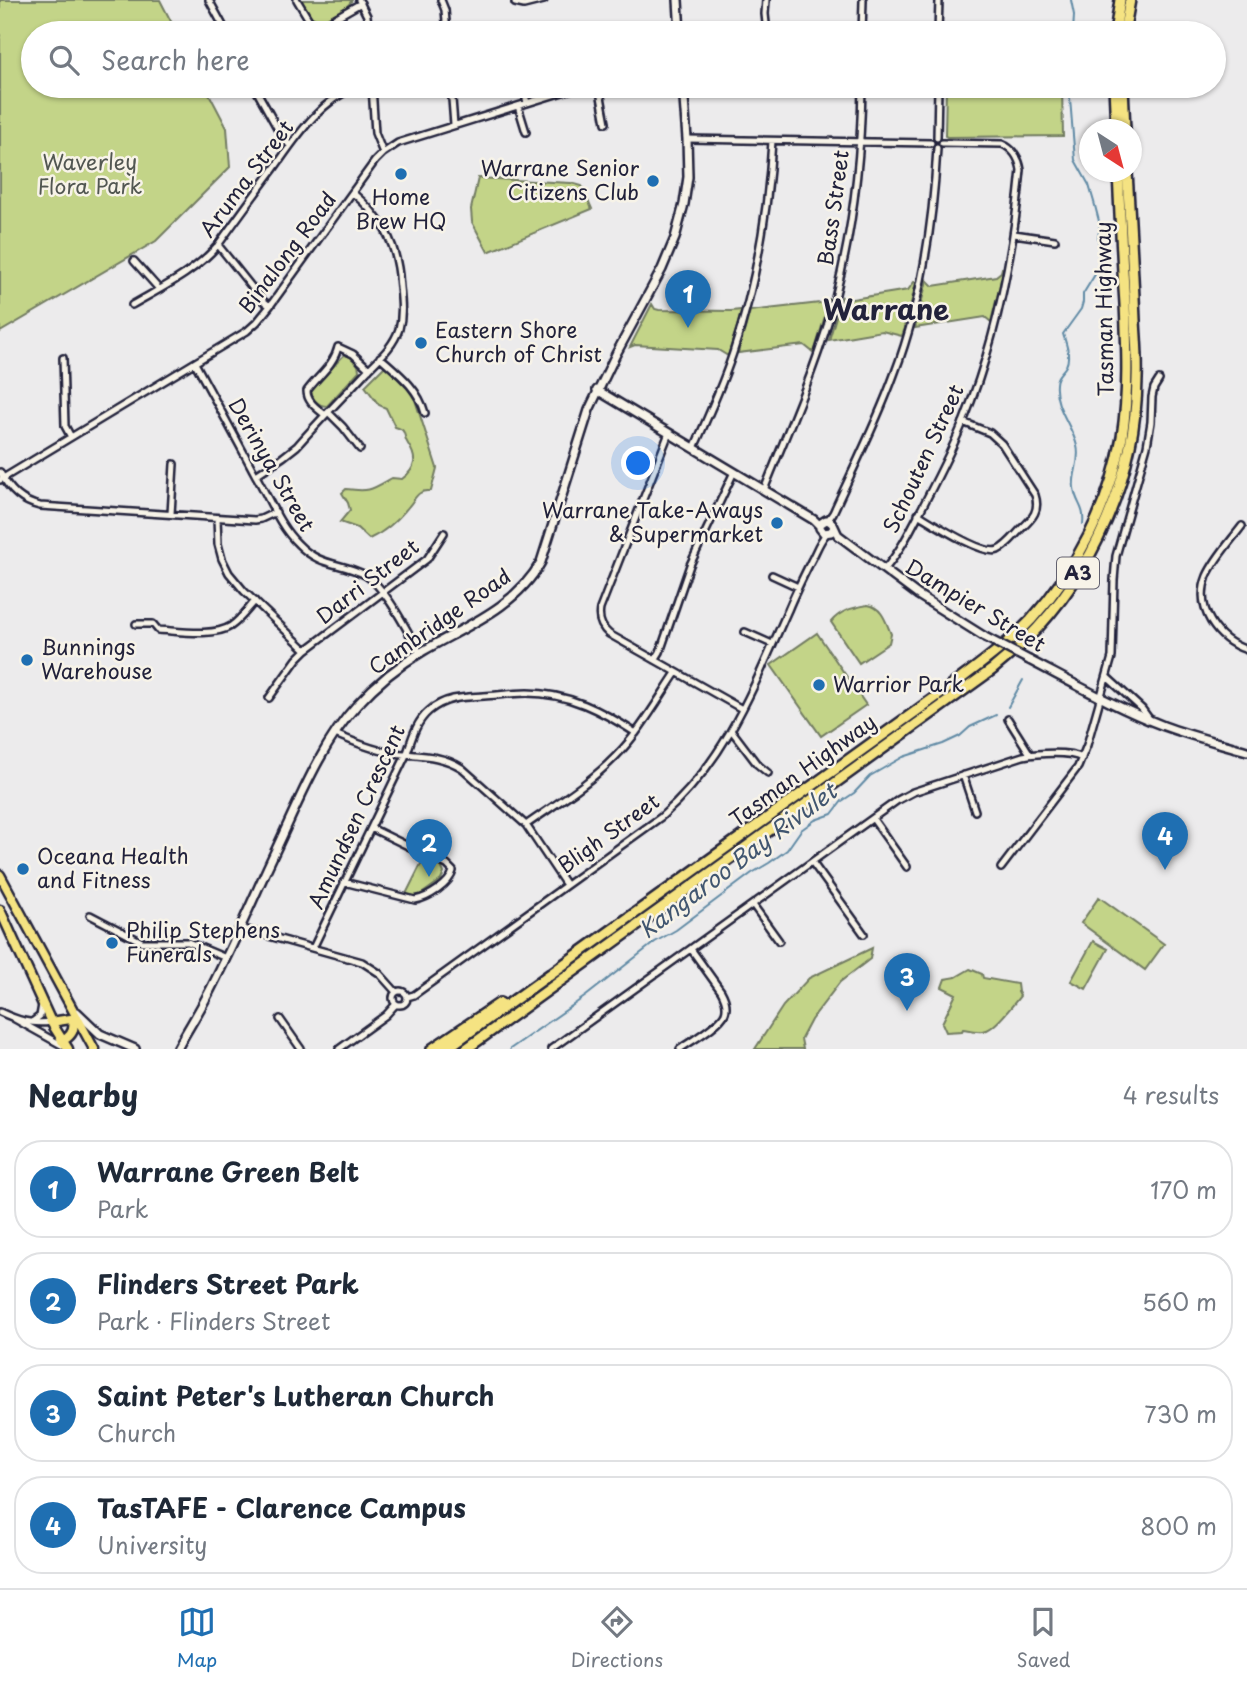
<!DOCTYPE html>
<html lang="en">
<head>
<meta charset="utf-8">
<style>
	:root { --surface:#fff; --page:#f6f6f7; --text:#1f2937; --muted:#747a83; --line:#e0e1e3; --accent:#1f6fb2 }
	body { margin:0; font-family:"Playpen Sans",sans-serif; background:var(--page); color:var(--text) }
	.compass { position:absolute; left:1079px; top:119px; width:63px; height:63px; border-radius:50%; background:var(--surface); box-shadow:0 2px 5px #0004; rotate:144deg }
	.you { position:absolute; left:639px; top:464px; width:24px; height:24px; margin:-18px; border:5px solid #fff; border-radius:50%; background:#1a73e8; box-shadow:0 0 0 10px #1a73e833 }
	.badge { display:grid; place-items:center; width:46px; height:46px; border-radius:50%; background:var(--accent); color:#fff; font-size:23px; font-weight:700 }
	.pin { position:absolute; translate:-50% -58px; filter:drop-shadow(0 2px 4px #0008) }
	.pin::after { content:''; position:absolute; top:37px; width:24px; height:21px; background:inherit; clip-path:polygon(0 0,100% 0,50% 100%) }
	.list { margin:0; padding:0; list-style:none }
	h2 { display:flex; justify-content:space-between; align-items:center; height:91px; margin:0; padding:0 28px; font-size:30px }
	h2 small { font-size:23px; font-weight:400; color:var(--muted) }
	.list li { display:grid; grid-template-columns:46px 1fr auto; gap:21px; align-items:center; box-sizing:border-box; height:98px; margin:0 14px 14px; padding:0 14px; border:2px solid var(--line); border-radius:28px }
	.list b { display:block; font-size:26px; white-space:nowrap }
	.list p { margin:0; font-size:23px; white-space:nowrap; color:var(--muted) }
	.list em { font-size:23px; font-style:normal; color:var(--muted) }
	.icon { flex:none; width:38px; height:38px; fill:none; stroke:currentColor; stroke-width:2; stroke-linecap:round; stroke-linejoin:round }
	.map { position:relative; flex:none; width:1247px; height:1049px; overflow:hidden }
	.search { position:absolute; background:var(--surface); box-shadow:0 2px 5px #0004; left:21px; right:21px; top:21px; height:77px; display:flex; align-items:center; gap:18px; box-sizing:border-box; padding:0 24px; border-radius:38px; color:var(--muted); font-size:26px }
	.sheet { height:539px; background:var(--surface) }
	nav { display:flex; justify-content:space-around; align-items:center; box-sizing:border-box; height:98px; border-top:2px solid var(--line); background:var(--surface); font-size:19px; color:var(--muted) }
	nav a { display:grid; justify-items:center; gap:4px }
	nav .on { color:var(--accent) }
	.map>svg:first-child { display:block }
	.green { fill:#c3d488; stroke:#727b62; stroke-width:2 }
	.lines { fill:none; stroke-linecap:round; stroke-linejoin:round }
	.stream { stroke:#608aa5; stroke-width:2 }
	.street-casing { stroke:#22223b; stroke-width:10 }
	.secondary-casing { stroke:#22223b; stroke-width:12 }
	.primary-casing { stroke:#22223b; stroke-width:13 }
	.highway-casing { stroke:#22223b; stroke-width:14 }
	.street { stroke:#f7f3e8; stroke-width:5 }
	.secondary { stroke:#f7f3e8; stroke-width:7 }
	.primary { stroke:#f5e382; stroke-width:8 }
	.highway { stroke:#f5e382; stroke-width:9 }
	.secondary-bridge-casing { stroke:#22223b; stroke-width:12; stroke-linecap:butt }
	.secondary-bridge { stroke:#f7f3e8; stroke-width:7 }
	.poi-dot { fill:#1f6fb2; stroke:#f7f3e8; stroke-width:2.5 }
	.labels { text-anchor:middle; stroke-width:5; stroke-linejoin:round; paint-order:stroke }
	.shield { fill:#f7f3e8; stroke:#62616f; stroke-width:2 }
	.shield-label { font-size:19px; font-weight:bold; fill:#22223b }
	.park-label { font-size:21px; fill:#525752; stroke:#f7f3e8 }
	.poi-label { font-size:21px; fill:#22223b; stroke:#f7f3e8; text-anchor:start }
	.street-label { font-size:21px; fill:#22223b; stroke:#f7f3e8 }
	.water-label { font-size:23px; font-style:italic; fill:#415670; stroke:#f7f3e8 }
	.district-label { font-size:28px; font-weight:bold; fill:#22223b; stroke:#f7f3e8 }
</style>
</head>
<body>
<div class="map">
<svg width="1247" height="1049" viewBox="0 0 1247 1049">
	<rect width="100%" height="100%" fill="#ecebec"/>
	<filter id="ink" filterUnits="userSpaceOnUse"><feTurbulence type="fractalNoise" baseFrequency=".0143" numOctaves="2"/><feDisplacementMap in="SourceGraphic" scale="14" xChannelSelector="R" yChannelSelector="G"/><feConvolveMatrix kernelMatrix="1 2 1 2 8 2 1 2 1" color-interpolation-filters="sRGB"/></filter>
	<g filter="url(#ink)">
		<path class="green" d="M0,0H160L177,33H33V86H205L227,128L230,167L156,241L0,332Z
			M301,0H352C348,8 323,25 314,19C308,16 304,6 301,0Z
			M946,86H1062L1063,136L947,137L945,136Z
			M478,178L571,183L582,186L592,209L488,252L472,222L471,209Z
			M1002,268H1004L991,322L985,317L915,328L927,280L933,286L996,276L1001,272Z
			M914,282H916L910,308L907,311L904,323L905,328L902,336L882,331L829,340L842,297L846,300L908,290Z
			M830,299L814,353L804,345L738,353L750,311L820,303Z
			M652,304L655,309L659,310L731,311L742,310L728,356L718,350L635,345L630,347Z
			M344,355C352,356 359,363 359,371L327,406C319,406 309,398 312,389Z
			M385,366L408,389L415,400L437,468L431,491C426,491 424,490 420,493C415,496 413,502 409,506C398,520 385,532 369,539L357,528L340,522L350,510L348,503L342,493L346,489C370,492 371,490 392,478L402,479C417,468 417,458 408,444C402,435 408,430 395,427L386,408L379,405L365,386Z
			M868,605C882,607 886,622 891,634L889,643L859,663L831,622C841,610 852,608 868,605Z
			M817,633L866,705L821,736L771,665Z
			M424,858L441,866L444,873L441,880L420,895L415,896L406,894Z
			M1099,897L1164,944L1145,970L1081,923Z
			M1093,941L1108,949L1086,989L1071,981Z
			M872,948L870,959L840,982L811,1020L801,1039L803,1049H755L783,1006L809,978Z
			M970,969L982,974L983,978L1017,984L1018,992L1020,996C1013,1005 997,1026 987,1030C980,1033 970,1030 963,1029L962,1031L946,1032L942,1023L956,994L942,987L945,979L956,977Z"/>
		<g class="lines">
			<path class="stream" d="M1071,0L1074,15L1073,33
				M1069,86L1075,160L1089,185L1094,202L1100,225L1098,238L1101,255L1099,268L1083,294V302L1081,309L1063,334C1066,343 1071,356 1066,366C1062,373 1056,375 1056,384C1054,407 1072,425 1077,446C1081,461 1072,474 1074,488C1076,504 1085,506 1083,524
				M1008,707L1023,680
				M510,1049L586,996L655,942L676,930L752,873L769,863L787,850L801,830L815,820L832,814L842,801L854,793L870,776L903,757L943,744L960,736L970,727L996,715"/>
			<g class="street-casing">
				<path id="street" d="M209,0L227,33
					M297,0L309,20L318,25L328,22L361,3
					M359,0L367,16L369,33
					M441,0L445,10L447,33
					M766,0L765,14L767,33
					M515,3L524,5L544,0
					M862,33L863,0
					M938,33L939,0
					M254,86L280,133L290,146
					M372,86L375,133L383,153
					M451,86L454,125
					M523,86L527,103
					M599,86L606,123
					M518,106L526,132
					M937,138L938,86
					M687,139L931,143
					M1014,234L1055,240
					M218,245L262,300L270,306
					M134,261L159,289
					M132,305C163,287 195,272 218,245C236,220 254,195 273,170C296,138 318,102 357,86
					M380,357C399,374 418,388 425,413
					M63,358L65,426L71,437
					M195,363C215,400 236,438 256,476C269,498 279,526 298,544C320,567 341,562 365,575C386,587 407,631 420,653
					M328,412L343,427L360,449
					M325,415C317,408 307,402 307,391C318,376 334,365 338,347L353,354L369,369
					M669,433L600,609C598,619 601,627 609,634L742,709
					M694,448C708,417 722,386 733,353C756,284 768,212 772,141
					M0,472C8,488 21,502 40,506L255,520L261,519L276,512
					M256,475L283,457L297,446C318,422 341,399 363,375C376,361 393,348 399,329C404,311 400,293 399,275C395,240 380,216 353,193
					M0,480L247,331L257,322L270,306L375,161L383,153L398,143L582,86
					M764,490C789,427 818,364 835,298C853,229 861,158 862,86
					M171,514L174,464
					M918,514C933,523 983,556 998,550C1007,546 1015,535 1022,528C1033,518 1040,510 1035,495L1002,444L990,433L963,422
					M217,518L218,544L222,559L229,573L244,591L306,650
					M828,520L833,513C854,467 877,422 894,375C922,302 933,225 937,148
					M1242,526C1230,542 1215,558 1207,576C1194,609 1217,640 1247,650
					M884,570C901,551 913,525 925,502C939,475 953,448 964,420C996,340 1013,256 1021,170C1019,158 1014,149 1002,144L942,143
					M772,575L798,587
					M136,624H153L158,630C178,631 214,637 231,626C240,620 247,610 255,601
					M745,632L772,644
					M655,660L660,652L690,565L734,472
					M1107,677L1142,709L1150,720
					M269,698L297,659L306,650L427,559L444,533
					M1008,719L1030,754
					M732,731L757,764L768,773
					M335,734C354,742 373,750 393,753C418,756 440,754 462,768L526,825L566,885
					M963,775L975,811
					M873,819L907,867
					M526,825C557,803 590,783 616,756C640,732 657,701 676,673
					M812,862L864,934
					M1001,868L1078,767L1087,745L1112,657L1114,580L1116,556L1147,446L1151,422L1152,397L1154,388L1159,380
					M344,882L415,900C428,898 450,884 453,871L447,865L371,828
					M753,905L779,941
					M90,915L142,942H188L226,958
					M240,928L362,962L379,973L396,992
					M313,948L407,753C412,738 416,722 429,711C445,697 464,697 484,696C499,695 513,693 527,693C569,693 602,711 636,733
					M393 998a7 7 0 1 1 14 0a7 7 0 1 1-14 0Z
					M407,997L414,995L661,817C726,761 754,686 788,610C795,593 803,577 811,561C816,552 819,542 826,534
					M0,1012C17,1020 32,1025 51,1022
					M13,1018L65,1047
					M280,1019L301,1049
					M32,1022L40,1016L42,1005
					M339,1049L386,1015L396,1004
					M551,1049L898,800L913,792L1023,756C1038,753 1069,751 1082,758
					M680,1049C691,1041 720,1025 725,1013C728,1005 725,998 721,991L691,949"/>
			</g>
			<g class="secondary-casing">
				<path id="secondary" d="M678,0L680,33
					M597,390L814,520L820,526
					M833,529L831,532L824,533L820,528V524L826,520C834,521 834,529 838,535L918,595L985,637
					M1029,660C1073,683 1117,708 1164,726C1191,736 1220,743 1247,751
					M77,1012L100,1034L135,1049
					M177,1049C186,1032 197,1015 206,998C230,953 250,905 272,858C296,808 320,745 357,705C376,684 399,665 423,651C466,626 516,607 541,562L589,410L616,354L662,269L675,238L684,204L688,177L687,139L683,86"/>
			</g>
			<g class="primary-casing">
				<path id="primary" d="M0,875L94,1049
					M0,910L51,1022L68,1049
					M51,1022L77,1018
					M62,1041C70,1037 75,1031 73,1022L77,1018"/>
			</g>
			<g class="highway-casing">
				<path id="highway" d="M1115,33L1120,0
					M1124,33L1130,0
					M1114,86L1116,130
					M1123,86L1125,130
					M432,1049L500,1003
					M446,1049L958,681C983,662 1009,643 1031,620C1077,569 1110,505 1122,437C1129,393 1127,348 1125,304C1122,260 1120,216 1118,172
					M466,1049L993,669C1003,660 1015,651 1025,641C1094,573 1136,475 1137,379C1138,359 1136,340 1135,320C1133,271 1130,221 1127,172"/>
			</g>
			<use href="#street" class="street"/>
			<use href="#secondary" class="secondary"/>
			<use href="#primary" class="primary"/>
			<use href="#highway" class="highway"/>
			<g class="secondary-bridge-casing">
				<path id="secondary-bridge" d="M985,637L1029,660"/>
			</g>
			<use href="#secondary-bridge" class="secondary-bridge"/>
		</g>
	</g>
	<g class="poi-dot">
		<circle cx="401" cy="174" r="7"/>
		<circle cx="653" cy="181" r="7"/>
		<circle cx="421" cy="343" r="7"/>
		<circle cx="777" cy="523" r="7"/>
		<circle cx="27" cy="660" r="7"/>
		<circle cx="819" cy="685" r="7"/>
		<circle cx="23" cy="869" r="7"/>
		<circle cx="112" cy="943" r="7"/>
	</g>
	<g class="labels">
		<rect class="shield" x="1057" y="557.5" width="42" height="31" rx="5"/>
		<g class="shield-label">
			<text x="1078" y="580">A3</text>
		</g>
		<g class="park-label">
			<text x="90" y="170">Waverley<tspan x="90" dy="24">Flora Park</tspan></text>
		</g>
		<g class="poi-label">
			<text x="639" y="176" text-anchor="end">Warrane Senior<tspan x="639" dy="24">Citizens Club</tspan></text>
			<text x="401" y="205" text-anchor="middle">Home<tspan x="401" dy="24">Brew HQ</tspan></text>
			<text x="435" y="338">Eastern Shore<tspan x="435" dy="24">Church of Christ</tspan></text>
			<text x="763" y="518" text-anchor="end">Warrane Take-Aways<tspan x="763" dy="24">&amp; Supermarket</tspan></text>
			<text x="41" y="655">Bunnings<tspan x="41" dy="24">Warehouse</tspan></text>
			<text x="833" y="692">Warrior Park</text>
			<text x="37" y="864">Oceana Health<tspan x="37" dy="24">and Fitness</tspan></text>
			<text x="126" y="938">Philip Stephens<tspan x="126" dy="24">Funerals</tspan></text>
		</g>
		<g class="street-label">
			<text transform="translate(247 179) rotate(-53)" y="7">Aruma Street</text>
			<text transform="translate(834 208) rotate(-82)" y="7">Bass Street</text>
			<text transform="translate(288 253) rotate(-53)" y="7">Binalong Road</text>
			<text transform="translate(1105 309) rotate(-91)" y="7">Tasman Highway</text>
			<text transform="translate(924 459) rotate(-65)" y="7">Schouten Street</text>
			<text transform="translate(271 465) rotate(60)" y="7">Derinya Street</text>
			<text transform="translate(368 582) rotate(-38)" y="7">Darri Street</text>
			<text transform="translate(975 606) rotate(31)" y="7">Dampier Street</text>
			<text transform="translate(440 622) rotate(-35)" y="7">Cambridge Road</text>
			<text transform="translate(803 771) rotate(-36)" y="7">Tasman Highway</text>
			<text transform="translate(357 817) rotate(-65)" y="7">Amundsen Crescent</text>
			<text transform="translate(609 834) rotate(-36)" y="7">Bligh Street</text>
		</g>
		<g class="water-label">
			<text transform="translate(738 861) rotate(-37)" y="8">Kangaroo Bay Rivulet</text>
		</g>
		<g class="district-label">
			<text x="886" y="320">Warrane</text>
		</g>
	</g>
</svg>
<svg class="compass" viewBox="-18 -18 36 36"><path d="M0-13l5 13h-10z" fill="#e53935"/><path d="M0 13l5-13h-10z" fill="#747a83"/></svg>
<div class="you"></div>
<div class="pin badge" style="left:688px;top:328px">1</div>
<div class="pin badge" style="left:429px;top:877px">2</div>
<div class="pin badge" style="left:907px;top:1011px">3</div>
<div class="pin badge" style="left:1165px;top:870px">4</div>
<div class="search"><svg class="icon" aria-label="search" viewBox="0 0 24 24"><circle cx="10" cy="10" r="6"/><path d="M15 15l6 6"/></svg>Search here</div>
</div>
<section class="sheet">
<h2>Nearby<small>4 results</small></h2>
<ul class="list">
<li><span class="badge">1</span><div><b>Warrane Green Belt</b><p>Park</p></div><em>170 m</em></li>
<li><span class="badge">2</span><div><b>Flinders Street Park</b><p>Park · Flinders Street</p></div><em>560 m</em></li>
<li><span class="badge">3</span><div><b>Saint Peter's Lutheran Church</b><p>Church</p></div><em>730 m</em></li>
<li><span class="badge">4</span><div><b>TasTAFE - Clarence Campus</b><p>University</p></div><em>800 m</em></li>
</ul>
</section>
<nav>
<a class="on"><svg class="icon" aria-label="map" viewBox="0 0 24 24"><path d="M3 6l6-2 6 2 6-2v14l-6 2-6-2-6 2zM9 4v14M15 6v14"/></svg>Map</a>
<a><svg class="icon" aria-label="directions" viewBox="0 0 24 24"><path d="M12 3l9 9-9 9-9-9zM9 14v-3h6M13 9l2 2-2 2"/></svg>Directions</a>
<a><svg class="icon" aria-label="saved" viewBox="0 0 24 24"><path d="M7 4h10v16l-5-4-5 4z"/></svg>Saved</a>
</nav>
</body>
</html>
